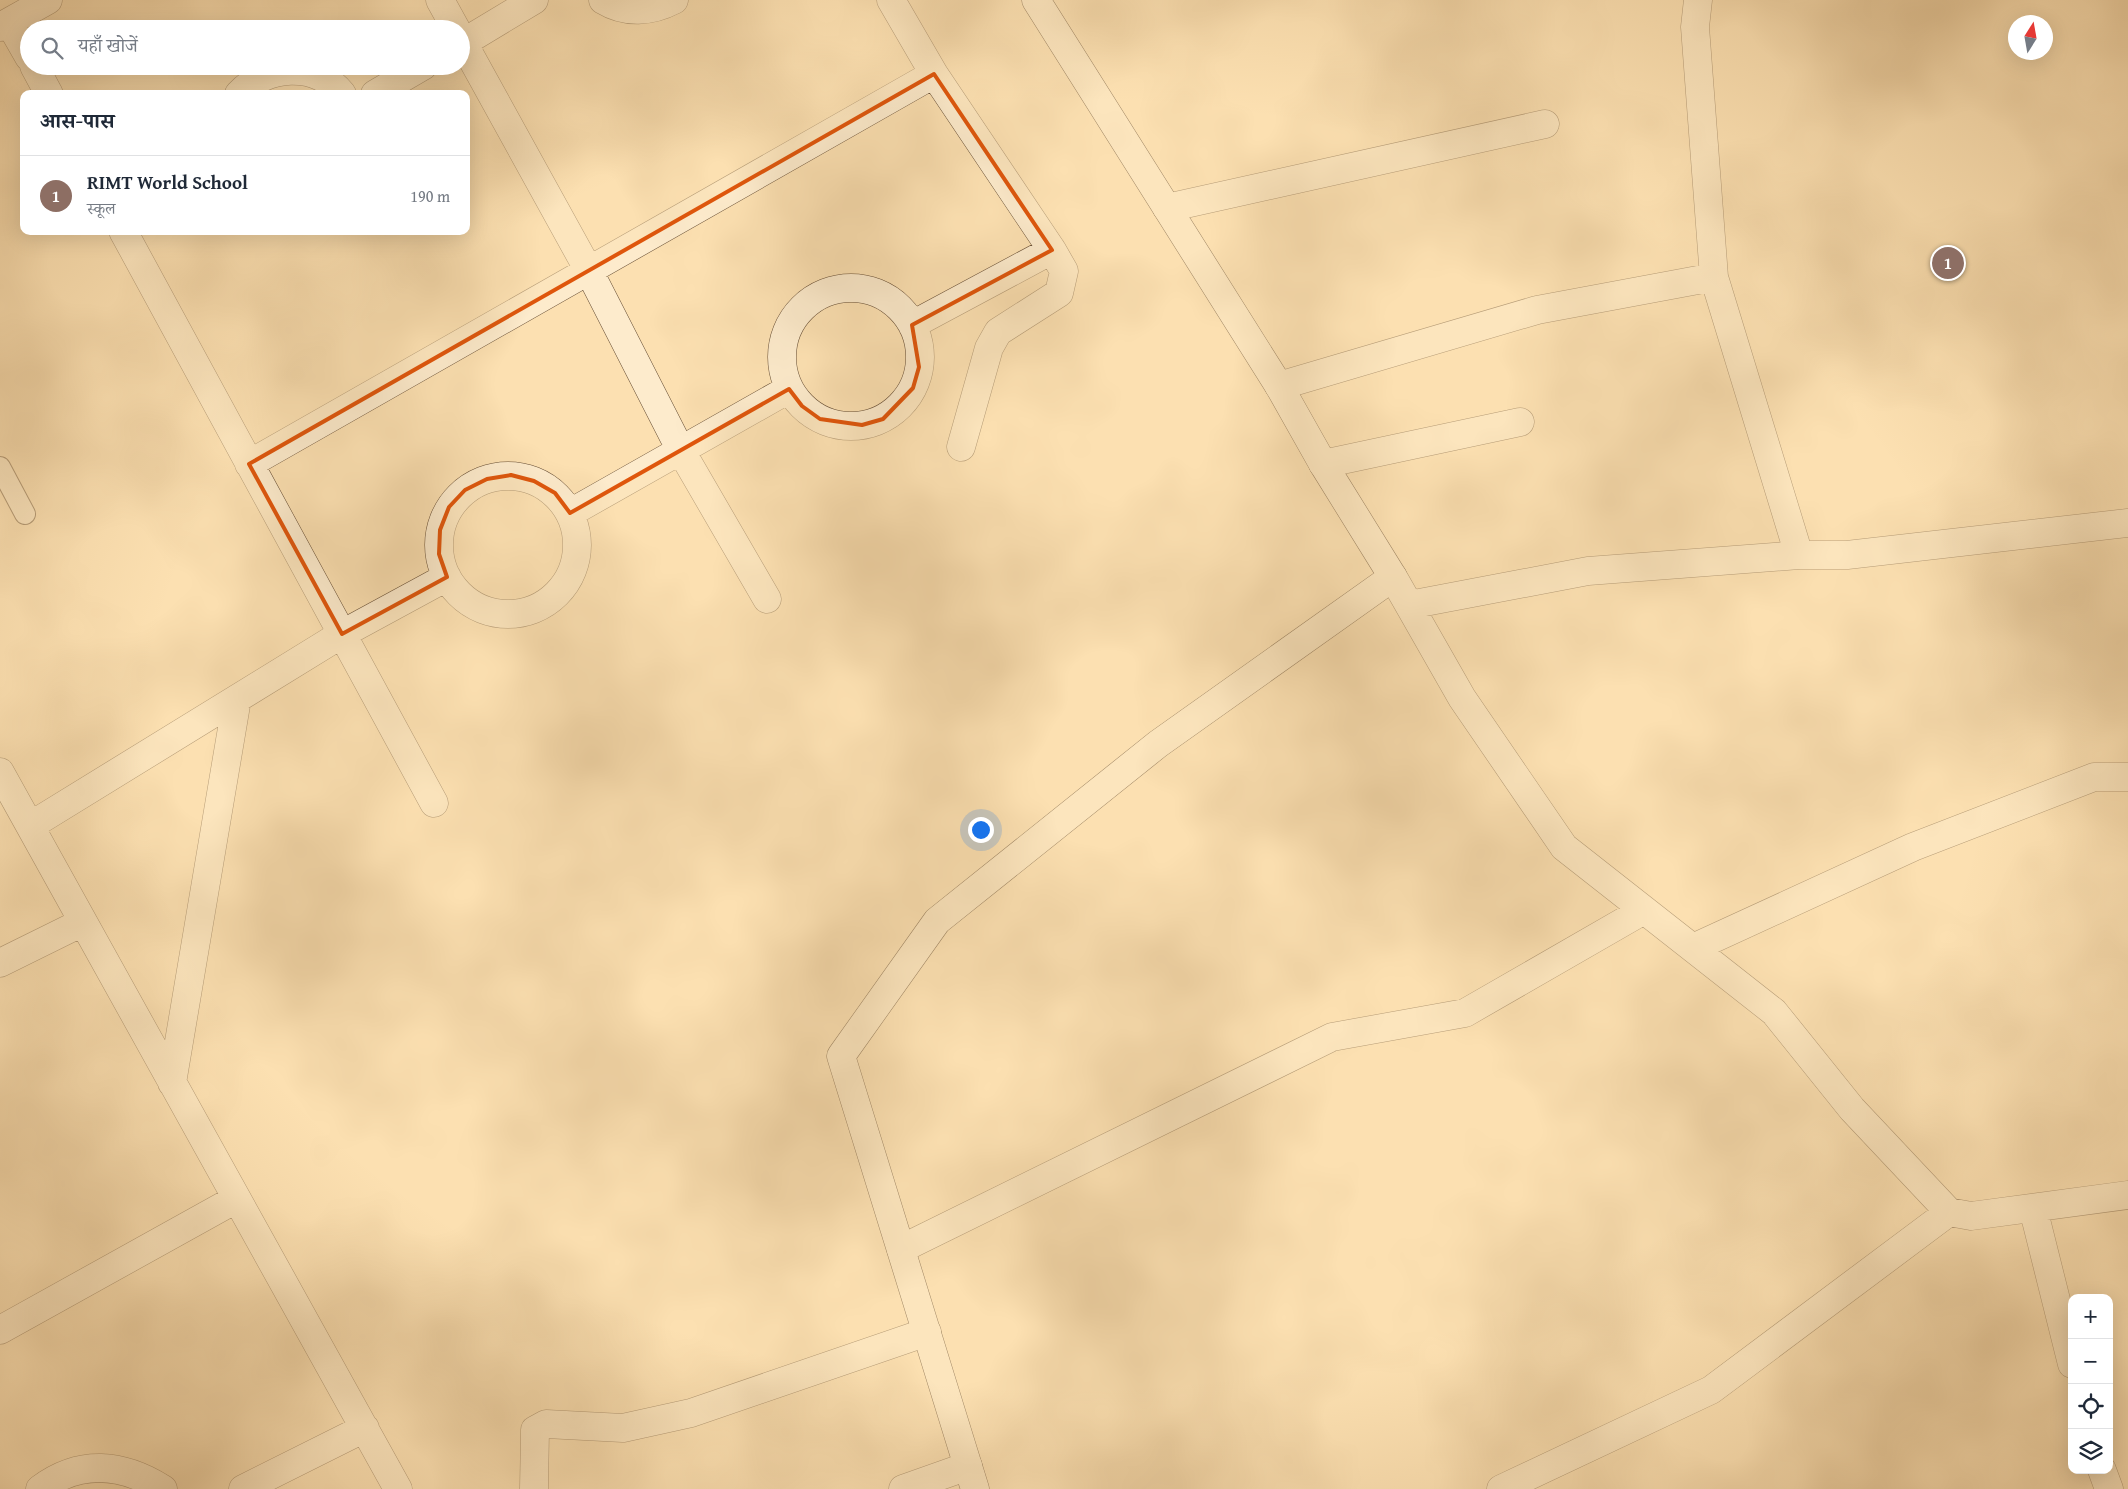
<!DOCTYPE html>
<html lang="hi">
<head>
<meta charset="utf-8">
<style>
	:root { --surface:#fff; --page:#f2f2f3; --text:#1f2937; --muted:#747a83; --line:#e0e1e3; --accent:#8f2418 }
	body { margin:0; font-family:"Gentium Book Plus","Noto Serif Devanagari",serif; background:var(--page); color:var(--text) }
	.controls { position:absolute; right:15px; bottom:15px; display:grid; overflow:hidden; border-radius:10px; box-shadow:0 5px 20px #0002 }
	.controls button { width:45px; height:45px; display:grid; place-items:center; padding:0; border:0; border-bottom:1px solid var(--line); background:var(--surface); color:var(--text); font:25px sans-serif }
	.compass { position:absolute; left:2008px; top:15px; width:45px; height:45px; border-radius:50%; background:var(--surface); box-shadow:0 5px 20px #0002; rotate:11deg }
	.you { position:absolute; left:980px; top:829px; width:18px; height:18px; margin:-12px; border:4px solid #fff; border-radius:50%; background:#1a73e8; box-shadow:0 0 0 8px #1a73e833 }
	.badge { display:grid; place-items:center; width:32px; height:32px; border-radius:50%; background:var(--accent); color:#fff; font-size:16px; font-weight:700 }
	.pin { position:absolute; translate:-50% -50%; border:2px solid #fff; box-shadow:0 1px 5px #0006 }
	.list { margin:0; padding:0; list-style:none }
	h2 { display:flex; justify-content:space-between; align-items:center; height:65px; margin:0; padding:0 20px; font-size:21px }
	h2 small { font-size:16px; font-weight:400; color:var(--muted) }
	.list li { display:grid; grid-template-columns:32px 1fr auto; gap:15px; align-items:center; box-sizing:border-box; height:80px; padding:0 20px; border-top:1px solid var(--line) }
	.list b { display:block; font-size:19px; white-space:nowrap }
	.list p { margin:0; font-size:16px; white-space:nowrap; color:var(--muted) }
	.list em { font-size:16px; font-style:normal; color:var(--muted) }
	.icon { flex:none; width:28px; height:28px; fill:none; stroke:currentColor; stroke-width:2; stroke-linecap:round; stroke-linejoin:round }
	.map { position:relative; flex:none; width:2128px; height:1489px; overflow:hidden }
	.search { position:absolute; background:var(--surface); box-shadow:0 5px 20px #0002; left:20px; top:20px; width:450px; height:55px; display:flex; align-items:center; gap:12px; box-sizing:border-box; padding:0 18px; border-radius:28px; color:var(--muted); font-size:19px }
	.panel { position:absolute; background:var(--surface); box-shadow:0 5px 20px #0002; left:20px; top:90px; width:450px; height:145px; border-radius:10px }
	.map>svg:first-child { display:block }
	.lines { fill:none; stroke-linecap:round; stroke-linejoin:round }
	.lane-casing { stroke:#664d34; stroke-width:22 }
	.street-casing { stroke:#664d34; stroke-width:29 }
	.secondary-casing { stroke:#341c0a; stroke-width:29 }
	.lane { stroke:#fdebcc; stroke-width:20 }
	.street { stroke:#fdebcc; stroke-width:28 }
	.secondary { stroke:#fdebcc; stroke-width:28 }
	.marked { fill:none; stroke:#df560c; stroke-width:4; stroke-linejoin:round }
</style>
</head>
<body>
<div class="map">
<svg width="2128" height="1489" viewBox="0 0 2128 1489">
	<rect width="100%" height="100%" fill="#fce0b1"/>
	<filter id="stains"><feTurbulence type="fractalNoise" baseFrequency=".004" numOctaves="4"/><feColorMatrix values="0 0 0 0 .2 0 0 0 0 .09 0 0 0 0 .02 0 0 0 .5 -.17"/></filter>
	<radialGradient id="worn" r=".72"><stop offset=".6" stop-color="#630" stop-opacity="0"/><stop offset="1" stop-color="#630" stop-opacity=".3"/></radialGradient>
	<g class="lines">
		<g class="lane-casing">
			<path id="lane" d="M0,467L25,514"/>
		</g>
		<g class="street-casing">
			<path id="street" d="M440,0L456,29
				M603,0C626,14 651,12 674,0
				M891,0L934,74L1052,250L1064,271L1059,293L998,332L989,348L961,447
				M1698,0L1695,27L1714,277L1799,555
				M9,22L29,57
				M0,27L48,0
				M461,39L589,271L680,449L767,599
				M461,44L534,0
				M34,66L49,94
				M239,94C266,65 316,61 342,94
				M375,94L423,66
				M1167,208L1545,124
				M123,231L434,803
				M782 357a69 69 0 1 1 138 0a69 69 0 1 1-138 0Z
				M912,325L1052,250
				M1279,386L1537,310L1714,277
				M249,464L934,74
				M1323,464L1520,422
				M439 545a69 69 0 1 1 138 0a69 69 0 1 1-138 0Z
				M570,513L789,389
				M1393,577L1462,698L1564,847L1774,1012L1852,1109L1949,1212L1971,1216L2128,1195
				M1409,605L1588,571L1799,555H1847L2128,523
				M0,772L398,1489
				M30,826L342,634L447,577
				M1693,948L1913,847L2094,777H2128
				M0,963L83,922
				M172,1083L237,699
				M2033,1208L2072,1364
				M901,1249L1332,1037L1465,1013L1644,910
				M0,1330L236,1199
				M2102,1470L2109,1489
				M40,1489C80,1459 122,1463 163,1489
				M243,1489L365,1428
				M534,1489L535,1430L546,1424L623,1428L691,1413L927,1332
				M903,1489L968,1466
				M1501,1489L1711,1390L1949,1212"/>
		</g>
		<g class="secondary-casing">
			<path id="secondary" d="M975,1489L841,1056L937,921L1158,744L1393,577L1323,464L1279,386L1036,0"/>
		</g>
		<use href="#lane" class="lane"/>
		<use href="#street" class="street"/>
		<use href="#secondary" class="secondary"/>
	</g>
	<path d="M0 0H2128V1489H0ZM934,74L1052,250L912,325L919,367L913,388L883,419L862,425L820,419L802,406L789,389L570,513L555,493L534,481L511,475L487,479L465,490L449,507L440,530L439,554L447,577L342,634L249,464Z" fill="#fce0b1" fill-opacity=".55" fill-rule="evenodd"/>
	<path class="marked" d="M934,74L1052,250L912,325L919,367L913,388L883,419L862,425L820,419L802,406L789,389L570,513L555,493L534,481L511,475L487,479L465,490L449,507L440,530L439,554L447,577L342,634L249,464Z"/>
	<rect width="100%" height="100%" filter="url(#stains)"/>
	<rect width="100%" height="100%" fill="url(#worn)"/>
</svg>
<div class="controls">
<button>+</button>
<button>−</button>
<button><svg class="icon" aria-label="locate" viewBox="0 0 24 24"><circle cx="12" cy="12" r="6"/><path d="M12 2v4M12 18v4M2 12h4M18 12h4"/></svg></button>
<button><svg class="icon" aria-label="layers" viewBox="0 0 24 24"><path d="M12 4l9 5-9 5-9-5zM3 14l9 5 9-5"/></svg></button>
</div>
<svg class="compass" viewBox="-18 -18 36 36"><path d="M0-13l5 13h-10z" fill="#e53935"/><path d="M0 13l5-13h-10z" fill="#747a83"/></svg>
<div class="you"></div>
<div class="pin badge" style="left:1948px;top:263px;background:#8d6e63">1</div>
<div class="search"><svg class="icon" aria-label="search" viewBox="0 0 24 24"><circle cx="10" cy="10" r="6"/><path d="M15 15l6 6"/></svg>यहाँ खोजें</div>
<section class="panel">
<h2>आस-पास<small></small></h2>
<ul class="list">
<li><span class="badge" style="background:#8d6e63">1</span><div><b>RIMT World School</b><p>स्कूल</p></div><em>190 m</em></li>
</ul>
</section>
</div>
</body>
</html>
